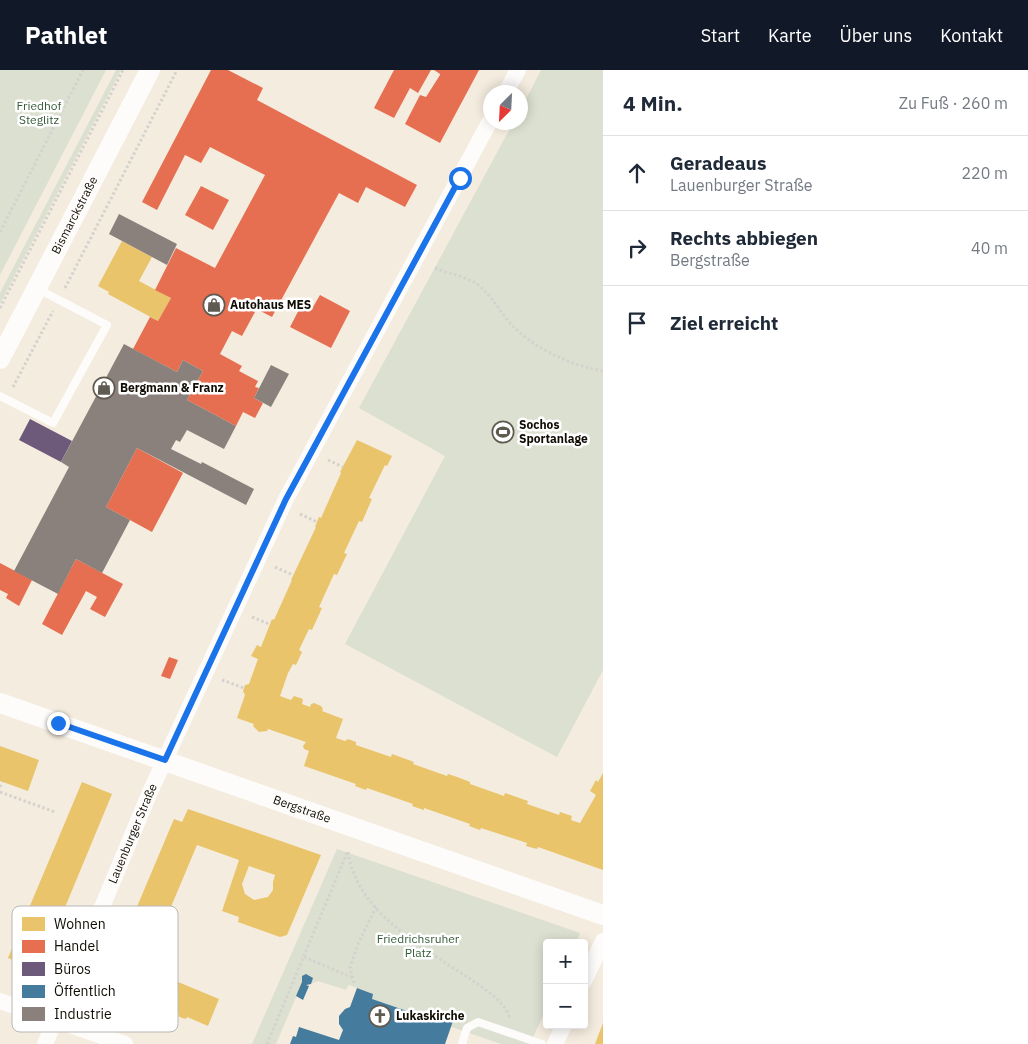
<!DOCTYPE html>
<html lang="de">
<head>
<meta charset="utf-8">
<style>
	:root { --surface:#fff; --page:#f6f6f7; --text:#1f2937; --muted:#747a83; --line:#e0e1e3; --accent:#111827 }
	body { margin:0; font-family:"IBM Plex Sans",sans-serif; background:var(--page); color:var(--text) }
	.controls { position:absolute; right:15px; bottom:15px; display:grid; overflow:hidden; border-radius:5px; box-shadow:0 2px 12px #0003 }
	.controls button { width:45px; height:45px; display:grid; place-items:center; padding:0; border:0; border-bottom:1px solid var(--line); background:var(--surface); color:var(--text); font:25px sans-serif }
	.compass { position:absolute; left:483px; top:15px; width:45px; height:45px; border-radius:50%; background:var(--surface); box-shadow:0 2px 12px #0003; rotate:204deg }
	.stop { position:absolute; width:15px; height:15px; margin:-11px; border:4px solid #1a73e8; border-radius:50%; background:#fff }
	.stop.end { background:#1a73e8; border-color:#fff; box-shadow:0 1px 5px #0008 }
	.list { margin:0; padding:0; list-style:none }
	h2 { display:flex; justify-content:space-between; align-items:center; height:65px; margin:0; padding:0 20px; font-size:21px }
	h2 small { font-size:16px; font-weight:400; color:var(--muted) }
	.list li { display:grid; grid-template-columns:32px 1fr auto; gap:15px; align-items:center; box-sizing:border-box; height:75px; padding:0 20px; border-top:1px solid var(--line) }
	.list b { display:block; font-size:19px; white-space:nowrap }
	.list p { margin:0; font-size:16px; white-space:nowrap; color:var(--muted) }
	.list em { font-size:16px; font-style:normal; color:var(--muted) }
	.icon { flex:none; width:28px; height:28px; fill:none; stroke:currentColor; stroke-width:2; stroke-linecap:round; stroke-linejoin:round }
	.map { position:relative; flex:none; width:603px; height:974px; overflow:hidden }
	header { display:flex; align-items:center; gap:30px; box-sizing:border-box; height:70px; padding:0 25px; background:var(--accent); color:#fff }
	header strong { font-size:24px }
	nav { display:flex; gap:28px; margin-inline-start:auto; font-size:18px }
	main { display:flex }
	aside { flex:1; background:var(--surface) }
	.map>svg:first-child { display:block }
	.green { fill:#dbe0d1 }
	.homes { fill:#e9c46a; fill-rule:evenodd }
	.shops { fill:#e76f51 }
	.offices { fill:#6d597a }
	.public { fill:#457b9d }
	.industry { fill:#8a817c }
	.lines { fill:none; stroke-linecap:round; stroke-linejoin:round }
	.path { stroke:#d5d2ce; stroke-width:3; stroke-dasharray:2.5 2.5; stroke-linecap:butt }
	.service { stroke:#fdfcfa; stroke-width:8 }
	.minor { stroke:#fdfcfa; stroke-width:16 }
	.tertiary { stroke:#fdfcfa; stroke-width:20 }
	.route { stroke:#1a73e8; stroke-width:6 }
	.labels { text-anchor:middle; stroke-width:5; stroke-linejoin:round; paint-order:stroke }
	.park-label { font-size:12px; fill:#365b38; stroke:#fff }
	.street-label { font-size:12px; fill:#110d05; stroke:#fff }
	.poi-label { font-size:12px; font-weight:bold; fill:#110d05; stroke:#fff; text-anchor:start }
	.key { fill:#fff; stroke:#b8b6b4; stroke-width:1 }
	.key-label { font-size:14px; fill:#110d05 }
</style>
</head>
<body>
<header>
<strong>Pathlet</strong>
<nav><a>Start</a><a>Karte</a><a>Über uns</a><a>Kontakt</a></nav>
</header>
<main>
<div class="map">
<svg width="603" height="974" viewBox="0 0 603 974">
	<rect width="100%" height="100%" fill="#f4ecde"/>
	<path class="green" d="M0,0H106L0,205Z
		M116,0H121L0,234V223Z
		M541,0H603V600L557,687L345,574L445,386L359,338L513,53L520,52L521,39Z
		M337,779L580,863L576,873H547V937L530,974H501L449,956L451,950L432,943L429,949L369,929L371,923L349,915L346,920L318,911L300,918L276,974H252Z"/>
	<path class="homes" d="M122,171L152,187L139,211L171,228L158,251L108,224L109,222L98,216Z
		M357,370L392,386L387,396L385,395L369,428L372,429L362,452L359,451L344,483L347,484L337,505L334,504L319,537L322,538L312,560L309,559L299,580L302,582L296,595L293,594L288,603L280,626L291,630L294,626L303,629L302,634L310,637L311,634L314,633L321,636L323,639L322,641L343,649L336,668L345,671L348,669L356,672V675L391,687L392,684L414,692L413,694L447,706L448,704L460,708L470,712V714L504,726L505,723L528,731L527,734L559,745L560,742L572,746L571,750L580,753L596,725L590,721L596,710L598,712L603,703V800L538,777L537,779L526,776L527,773L481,758L480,760L469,756L470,754L424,738V740L412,736L413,734L367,718L366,720L355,716L356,714L304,696L309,681L304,679L303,676L306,672L268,659L267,661L259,662L253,656L254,654L237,648L245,625L243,621L245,615L249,614L258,589L251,586L257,575L261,577L272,549L274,550L292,510H291L316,457H315L319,447L321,448L341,403L340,402Z
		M0,676L39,690L28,721L0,711Z
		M82,712L112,724L39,900L8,888Z
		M188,739L321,785L287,865L280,867L238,852L239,847L222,841L239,790L197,775L149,889L146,887L142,897L219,929L208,956L187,947L186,949L182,948L178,946L179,944L138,927L137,928L134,927L129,925L130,923L116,918L128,891H130L134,882L120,877L174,749L182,752ZM249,796L275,805L273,812V820L268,827L254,830L245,824L242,814Z
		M603,953V974H595Z"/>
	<path class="shops" d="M211,0H228L263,18L257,30L417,115L405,137L366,117L358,133L339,123L272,247L247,234L245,236L255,242L249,253L242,266L232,261L220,284L242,296L239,301L258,311L255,317L259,318L254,328L263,333L255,348L243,342L236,356L187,330L203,301L183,290L177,302L133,279L150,247L158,251L171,228L155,220L176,178L215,198L265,105L210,77L201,93L185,85L157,140L142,132Z
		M394,0H431L418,23L410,18L394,48L374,38Z
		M434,0H479L440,73L405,54L420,25L426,27L440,5V4Z
		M201,116L229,130L213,160L185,145Z
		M320,225L350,241L331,278L290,257L303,232L313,237Z
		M137,378L183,403L152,462L106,437Z
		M76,489L123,514L105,547L90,539L97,527L86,521L62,565L42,554Z
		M0,493L32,510L19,536L6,528L8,524L0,520Z
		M169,587L178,590L170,609L161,606Z"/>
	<path class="offices" d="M30,349L72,371L61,392L19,370Z"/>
	<path class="public" d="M306,904L313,908L311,914L306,915L309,916L303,930L296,926L302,912V906Z
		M357,918L373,924L372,929L433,950L435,945L453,951L445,974H290L293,966L296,967L299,957L339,970L343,960L339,954V946L345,939L350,937Z"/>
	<path class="industry" d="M119,144L177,174L167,195L109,164Z
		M124,274L177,302L183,290L203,301L187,330L236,356L224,379L187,360L180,372L176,370L171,379L201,394L202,392L254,419L246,435L137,378L106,437L130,450L102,503L76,489L58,524L14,501L69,397L61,392Z
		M271,295L289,304L271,337L254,328Z"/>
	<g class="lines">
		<path class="path" d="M0,162L83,0
			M435,198C447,203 462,206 472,211C489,220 498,240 511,254C534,279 570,295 603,301
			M65,218L177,0
			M0,238L123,0
			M13,317L53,241
			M328,390L343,397
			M300,444L317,452
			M275,497L293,505
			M252,547L269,554
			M222,610L244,618
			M0,717L2,712
			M0,722L55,742
			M348,782C357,843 423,877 470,909C485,919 504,931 510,948
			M304,887L353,908
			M354,913L350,897L358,874L376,837
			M267,974L347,783"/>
		<path class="service" d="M0,326L53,353L107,255L38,219
			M462,974L467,958L478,952L542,974"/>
		<g class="minor">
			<path d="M506,22L518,0"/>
			<path d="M584,911L603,871"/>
			<path d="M0,931L125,974"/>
			<path id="s1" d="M45,974L150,722L286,429L490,51"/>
			<path d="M555,974L564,955"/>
		</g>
		<g class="tertiary">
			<path id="s2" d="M0,289L150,0"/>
			<path id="s3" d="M0,633L603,845"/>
		</g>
	</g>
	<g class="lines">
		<path class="route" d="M58,653L165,690L286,429L460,108"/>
	</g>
	<defs>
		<g id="shop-ring" transform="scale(1.125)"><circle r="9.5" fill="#fff" stroke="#605b51" stroke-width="1.5"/><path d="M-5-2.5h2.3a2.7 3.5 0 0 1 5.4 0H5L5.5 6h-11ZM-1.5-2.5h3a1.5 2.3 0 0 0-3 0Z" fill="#605b51"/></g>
		<g id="stadium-ring" transform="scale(1.125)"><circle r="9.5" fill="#fff" stroke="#605b51" stroke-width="1.5"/><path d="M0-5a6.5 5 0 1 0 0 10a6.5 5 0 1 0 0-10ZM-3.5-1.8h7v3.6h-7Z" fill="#605b51"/></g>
		<g id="church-ring" transform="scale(1.125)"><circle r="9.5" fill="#fff" stroke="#605b51" stroke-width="1.5"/><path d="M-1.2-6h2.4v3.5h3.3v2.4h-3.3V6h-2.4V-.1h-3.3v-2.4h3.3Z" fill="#605b51"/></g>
	</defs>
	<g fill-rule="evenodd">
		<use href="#shop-ring" x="214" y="235"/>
		<use href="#shop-ring" x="104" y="318"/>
		<use href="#stadium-ring" x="503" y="362"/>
		<use href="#church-ring" x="380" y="946"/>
	</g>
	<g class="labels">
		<g class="park-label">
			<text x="39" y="40">Friedhof<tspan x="39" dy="14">Steglitz</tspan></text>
			<text x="418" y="873">Friedrichsruher<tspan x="418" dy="14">Platz</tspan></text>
		</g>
		<g class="street-label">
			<text dy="4" stroke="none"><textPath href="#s2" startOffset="162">Bismarckstraße</textPath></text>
			<text dy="4" stroke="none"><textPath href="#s3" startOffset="320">Bergstraße</textPath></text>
			<text dy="4" stroke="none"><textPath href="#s1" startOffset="228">Lauenburger Straße</textPath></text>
		</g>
		<g class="poi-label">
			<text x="230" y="239">Autohaus MES</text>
			<text x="120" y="322">Bergmann &amp; Franz</text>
			<text x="519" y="359">Sochos<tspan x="519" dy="14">Sportanlage</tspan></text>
			<text x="396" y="950">Lukaskirche</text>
		</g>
	</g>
	<rect x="12" y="836" width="166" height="126" rx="8" class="key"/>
	<rect x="22" y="847" width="23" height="14" fill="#e9c46a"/>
	<rect x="22" y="870" width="23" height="13" fill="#e76f51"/>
	<rect x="22" y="892" width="23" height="14" fill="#6d597a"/>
	<rect x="22" y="915" width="23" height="13" fill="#457b9d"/>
	<rect x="22" y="937" width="23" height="14" fill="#8a817c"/>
	<g class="key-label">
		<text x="54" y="859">Wohnen</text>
		<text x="54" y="881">Handel</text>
		<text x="54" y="904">Büros</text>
		<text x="54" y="926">Öffentlich</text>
		<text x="54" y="949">Industrie</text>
	</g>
</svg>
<div class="controls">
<button>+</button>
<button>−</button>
</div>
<svg class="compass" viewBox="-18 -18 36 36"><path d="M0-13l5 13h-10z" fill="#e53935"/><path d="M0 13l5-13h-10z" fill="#747a83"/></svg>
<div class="stop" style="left:460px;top:108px"></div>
<div class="stop end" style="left:58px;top:653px"></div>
</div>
<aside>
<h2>4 Min.<small>Zu Fuß · 260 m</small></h2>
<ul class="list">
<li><svg class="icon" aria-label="ahead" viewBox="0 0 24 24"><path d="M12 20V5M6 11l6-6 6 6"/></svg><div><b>Geradeaus</b><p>Lauenburger Straße</p></div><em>220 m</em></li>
<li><svg class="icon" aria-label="right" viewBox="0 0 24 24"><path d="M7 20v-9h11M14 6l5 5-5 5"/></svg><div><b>Rechts abbiegen</b><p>Bergstraße</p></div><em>40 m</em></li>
<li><svg class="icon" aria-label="arrive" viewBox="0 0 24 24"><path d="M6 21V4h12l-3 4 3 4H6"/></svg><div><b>Ziel erreicht</b></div></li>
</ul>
</aside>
</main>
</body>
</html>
